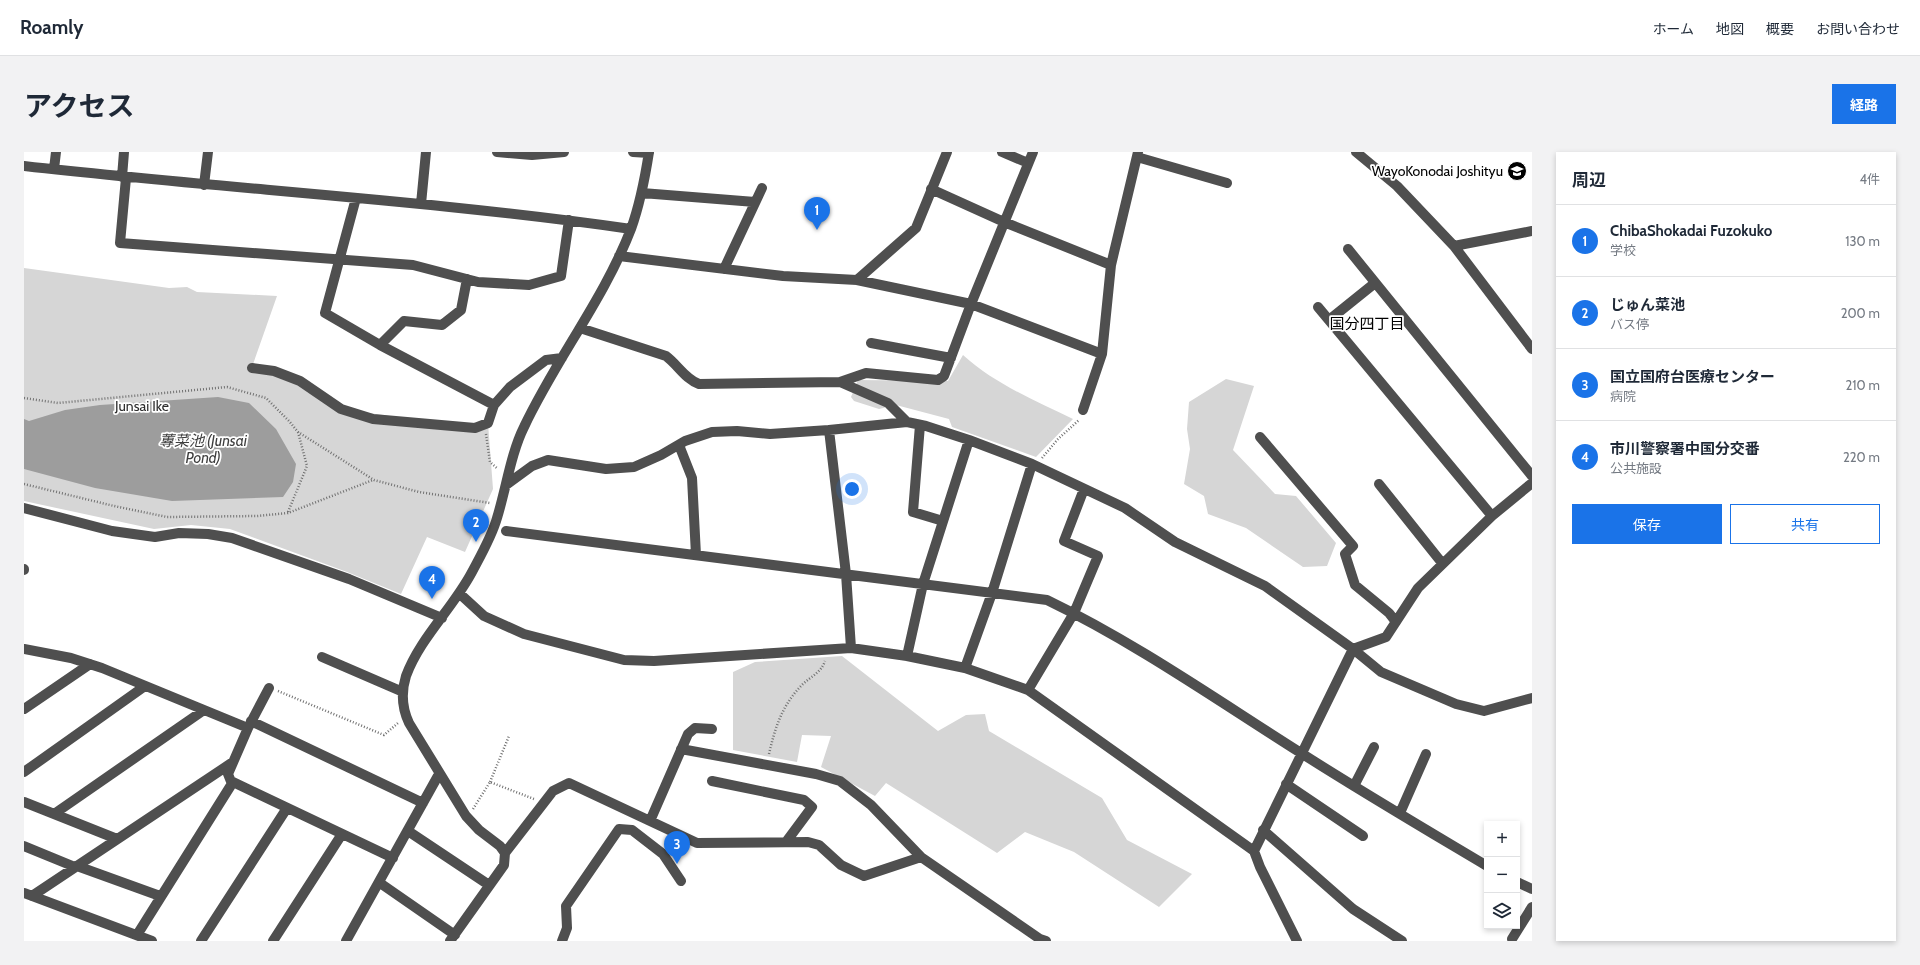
<!DOCTYPE html>
<html lang="ja">
<head>
<meta charset="utf-8">
<style>
	:root { --surface:#fff; --page:#f2f2f3; --text:#1f2937; --muted:#747a83; --line:#e0e1e3; --accent:#1a73e8 }
	body { margin:0; font-family:Cabin,"Noto Sans JP",sans-serif; background:var(--page); color:var(--text) }
	.controls { position:absolute; right:12px; bottom:12px; display:grid; overflow:hidden; border-radius:0px; box-shadow:0 2px 6px #0003 }
	.controls button { width:36px; height:36px; display:grid; place-items:center; padding:0; border:0; border-bottom:1px solid var(--line); background:var(--surface); color:var(--text); font:20px sans-serif }
	.you { position:absolute; left:828px; top:337px; width:14px; height:14px; margin:-10px; border:3px solid #fff; border-radius:50%; background:#1a73e8; box-shadow:0 0 0 6px #1a73e833 }
	.badge { display:grid; place-items:center; width:26px; height:26px; border-radius:50%; background:var(--accent); color:#fff; font-size:13px; font-weight:700 }
	.pin { position:absolute; translate:-50% -33px; filter:drop-shadow(0 1px 2px #0008) }
	.pin::after { content:''; position:absolute; top:21px; width:14px; height:12px; background:inherit; clip-path:polygon(0 0,100% 0,50% 100%) }
	.list { margin:0; padding:0; list-style:none }
	h2 { display:flex; justify-content:space-between; align-items:center; height:52px; margin:0; padding:0 16px; font-size:17px }
	h2 small { font-size:13px; font-weight:400; color:var(--muted) }
	.list li { display:grid; grid-template-columns:26px 1fr auto; gap:12px; align-items:center; box-sizing:border-box; height:72px; padding:0 16px; border-top:1px solid var(--line) }
	.list b { display:block; font-size:15px; white-space:nowrap }
	.list p { margin:0; font-size:13px; white-space:nowrap; color:var(--muted) }
	.list em { font-size:13px; font-style:normal; color:var(--muted) }
	.actions { display:flex; gap:8px; padding:12px 16px }
	.actions a { flex:1; padding:9px 0; border:1px solid var(--accent); border-radius:0px; text-align:center; font-size:14px; color:var(--accent) }
	.actions .main { background:var(--accent); color:#fff }
	.icon { flex:none; width:22px; height:22px; fill:none; stroke:currentColor; stroke-width:2; stroke-linecap:round; stroke-linejoin:round }
	.map { position:relative; flex:none; width:1508px; height:789px; overflow:hidden; border-radius:0px }
	header { display:flex; align-items:center; gap:24px; box-sizing:border-box; height:56px; padding:0 20px; background:var(--surface); border-bottom:1px solid var(--line) }
	header strong { font-size:19px }
	nav { display:flex; gap:22px; margin-inline-start:auto; font-size:14px }
	.intro { display:flex; align-items:center; justify-content:space-between; box-sizing:border-box; height:96px; padding:0 24px }
	h1 { margin:0; font-size:28px }
	.button { padding:10px 18px; border-radius:0px; background:var(--accent); color:#fff; font-size:14px; font-weight:700 }
	main { display:flex; gap:24px; padding:0 24px }
	aside { flex:1; background:var(--surface); border-radius:0px; box-shadow:0 2px 6px #0003 }
	.map>svg:first-child { display:block }
	.green { fill:#d6d6d6 }
	.water { fill:#9d9d9d }
	.lines { fill:none; stroke-linecap:round; stroke-linejoin:round }
	.path { stroke:#717171; stroke-width:2.5; stroke-dasharray:1 2; stroke-linecap:butt }
	.minor { stroke:#4f4f4f; stroke-width:10 }
	.labels { text-anchor:middle; stroke-width:3.5; stroke-linejoin:round; paint-order:stroke }
	.poi-label { font-size:14px; fill:#000; stroke:#fff; text-anchor:end }
	.park-label { font-size:14px; fill:#2d2d2d; stroke:#fff }
	.neighbourhood-label { font-size:15px; fill:#000; stroke:#fff }
	.water-label { font-size:15px; font-style:italic; fill:#3e3e3e; stroke:#fff }
</style>
</head>
<body>
<header>
<strong>Roamly</strong>
<nav><a>ホーム</a><a>地図</a><a>概要</a><a>お問い合わせ</a></nav>
</header>
<div class="intro"><h1>アクセス</h1><a class="button">経路</a></div>
<main>
<div class="map">
<svg width="1508" height="789" viewBox="0 0 1508 789">
	<rect width="100%" height="100%" fill="#fff"/>
	<path class="green" d="M0,116L145,136L163,135L173,140L253,144L228,215L250,219L317,257L450,276L464,271L469,337L441,400L403,385L377,442L323,420L206,377L167,373L130,377L0,349Z
		M939,203C971,232 1010,248 1049,267L1012,305L928,275L925,267L872,253L855,257L830,249L827,245L834,228L924,229Z
		M1202,227L1230,234L1209,298L1251,342L1272,344L1312,391L1303,414L1279,415L1222,376L1184,362L1180,344L1160,332L1166,297L1163,277L1165,250Z
		M818,504L914,579L942,563L961,562L965,579L1078,646L1103,688L1168,722L1135,755L1050,700L1001,680L973,701L862,631L851,644L797,615L807,584L778,583L773,610L709,598V520L731,510Z"/>
	<path class="water" d="M194,245L225,251L252,277L272,312L269,330L259,345L148,349L71,336L0,317V267L5,269L41,258L76,253Z"/>
	<g class="lines">
		<path class="path" d="M0,246L34,251L203,235L242,246L265,269L274,280L350,328L395,340L466,351
			M462,282L466,310L474,317
			M1018,306L1034,287L1055,268
			M0,332L90,354L143,365L233,364L264,361L349,328
			M264,360L283,314L274,280
			M254,539L360,583L374,571
			M745,602C751,576 758,553 778,533C787,524 797,521 801,509
			M466,630L485,584
			M449,657L466,630L510,647"/>
		<path class="minor" d="M473,0L508,3L540,0
			M609,0L625,1
			M978,0L1004,11
			M1332,0L1373,34L1430,94L1508,197
			M1113,5L1203,31
			M0,14C202,37 406,48 607,77
			M30,17L32,0
			M98,25L100,0
			M102,26L96,91L389,113L454,130L505,133L537,124L545,68
			M180,33L184,0
			M907,37L980,70L1087,113
			M618,41L731,50
			M332,46L301,161L356,193L470,253
			M397,52L402,0
			M1430,94L1508,79
			M1324,97L1508,324
			M595,104L759,124L833,128L892,76L923,0
			M700,117L738,36
			M833,128L947,152L1078,202
			M1294,155L1468,364
			M1305,168L1351,131
			M556,176L642,204C654,213 661,227 675,232L816,230L864,251L883,270
			M847,191L927,206
			M356,193L380,169L418,173L437,158L443,127
			M228,216L250,219L276,229L317,257L349,267L451,276L464,271L470,253L486,235L522,208L538,206
			M816,230L842,221L914,228L920,224L947,152L1009,0
			M1059,258L1078,202L1087,113L1114,0
			M896,273L889,360L919,369
			M805,278L822,422L827,496
			M1236,285L1329,394L1321,402L1331,433L1365,461L1372,470
			M655,293L668,326L672,403
			M1355,332L1418,411
			M482,333L508,314L524,308L582,317L610,315L637,303L661,289L688,280L713,279L746,282L805,278L883,270L902,274L945,288L1008,312L1101,356L1151,390L1241,434L1329,497L1357,520L1432,552L1460,559L1508,546
			M0,356L88,379L131,385L155,381L184,382L208,386L325,427L418,466
			M482,379L1023,448C1112,491 1193,548 1277,601C1338,640 1401,677 1463,714
			M0,418V417
			M436,442L460,464L500,482L600,508L630,509L827,496L883,504L941,516L1004,538L1230,699L1236,715L1273,789
			M0,497L47,506L78,516L224,576
			M883,504L899,432L945,288
			M298,505L379,540
			M941,516L968,441L1008,312
			M1004,538L1050,461L1074,404L1040,389L1060,337
			M0,557L66,512
			M227,569L399,651
			M657,597L792,622L816,629L847,653L897,705
			M0,620L121,534
			M688,629L780,648L788,655L762,690
			M208,632L204,622L224,576L245,536
			M1262,632L1339,684
			M1330,634L1350,595
			M0,650L93,687
			M1376,661L1402,602
			M30,662L180,558
			M626,669L664,582L671,576L688,577
			M1239,678L1329,757L1378,789
			M384,679L465,733
			M0,694L51,715
			M1230,699L1329,497L1362,485L1394,436L1468,364L1508,331
			M481,701L529,639L545,631L673,691L784,690L795,693L817,713L840,724L897,705L1016,787L1022,789
			M53,714L136,744
			M1493,730L1508,737
			M356,731L431,783
			M0,741L128,789
			M8,744L209,610
			M113,783L209,630L369,706
			M1488,787L1508,755
			M177,789L263,656
			M249,789L318,682
			M322,789L415,622
			M426,789L480,713L481,701L476,694L455,678L442,664L385,571C378,556 377,540 382,524C396,486 429,456 448,420C457,403 468,384 473,366C482,337 487,301 500,275C532,207 580,147 607,77C616,52 621,26 625,0
			M538,789L543,776L542,754L595,677L608,678L639,702L657,729"/>
	</g>
	<defs>
		<g id="school-disc" transform="scale(1)"><circle r="9.5" fill="#000" stroke="#fff"/><path d="M0-5L7-2L0 1L-7-2ZM-4 1L0 2.5L4 1V4Q0 6-4 4Z" fill="#fff"/></g>
	</defs>
	<g fill-rule="evenodd">
		<use href="#school-disc" x="1493" y="19"/>
	</g>
	<g class="labels">
		<g class="poi-label">
			<text x="1479" y="24">WayoKonodai Joshityu</text>
		</g>
		<g class="park-label">
			<text x="118" y="259">Junsai Ike</text>
		</g>
		<g class="neighbourhood-label">
			<text x="1343" y="177">国分四丁目</text>
		</g>
		<g class="water-label">
			<text x="179" y="294">蓴菜池 (Junsai<tspan x="179" dy="17">Pond)</tspan></text>
		</g>
	</g>
</svg>
<div class="controls">
<button>+</button>
<button>−</button>
<button><svg class="icon" aria-label="layers" viewBox="0 0 24 24"><path d="M12 4l9 5-9 5-9-5zM3 14l9 5 9-5"/></svg></button>
</div>
<div class="you"></div>
<div class="pin badge" style="left:793px;top:78px">1</div>
<div class="pin badge" style="left:452px;top:390px">2</div>
<div class="pin badge" style="left:653px;top:712px">3</div>
<div class="pin badge" style="left:408px;top:447px">4</div>
</div>
<aside>
<h2>周辺<small>4件</small></h2>
<ul class="list">
<li><span class="badge">1</span><div><b>ChibaShokadai Fuzokuko</b><p>学校</p></div><em>130 m</em></li>
<li><span class="badge">2</span><div><b>じゅん菜池</b><p>バス停</p></div><em>200 m</em></li>
<li><span class="badge">3</span><div><b>国立国府台医療センター</b><p>病院</p></div><em>210 m</em></li>
<li><span class="badge">4</span><div><b>市川警察署中国分交番</b><p>公共施設</p></div><em>220 m</em></li>
</ul>
<div class="actions"><a class="main">保存</a><a>共有</a></div>
</aside>
</main>
</body>
</html>
